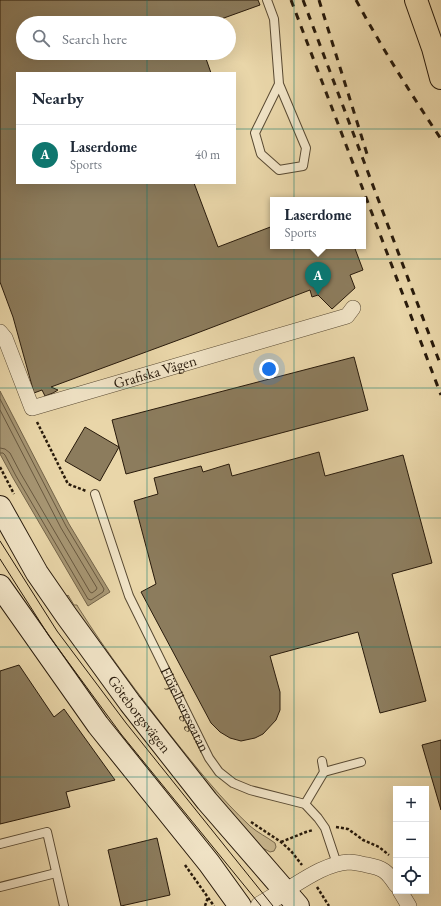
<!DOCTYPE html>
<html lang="en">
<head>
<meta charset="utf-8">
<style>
	:root { --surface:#fff; --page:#f6f6f7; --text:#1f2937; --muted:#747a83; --line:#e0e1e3; --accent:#0f766e }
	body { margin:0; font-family:"EB Garamond",serif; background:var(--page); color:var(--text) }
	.controls { position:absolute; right:12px; bottom:12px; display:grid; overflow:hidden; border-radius:0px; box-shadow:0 4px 16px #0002 }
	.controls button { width:36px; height:36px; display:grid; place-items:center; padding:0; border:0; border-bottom:1px solid var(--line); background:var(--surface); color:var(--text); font:20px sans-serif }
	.you { position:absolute; left:269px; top:369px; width:14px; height:14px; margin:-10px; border:3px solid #fff; border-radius:50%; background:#1a73e8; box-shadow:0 0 0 6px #1a73e833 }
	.badge { display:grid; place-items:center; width:26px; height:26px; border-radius:50%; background:var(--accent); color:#fff; font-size:13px; font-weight:700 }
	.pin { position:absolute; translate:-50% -33px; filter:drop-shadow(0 1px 2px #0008) }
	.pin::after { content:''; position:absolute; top:21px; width:14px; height:12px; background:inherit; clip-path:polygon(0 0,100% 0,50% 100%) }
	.popup { position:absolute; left:270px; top:197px; width:96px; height:52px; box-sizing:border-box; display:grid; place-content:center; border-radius:0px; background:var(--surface); filter:drop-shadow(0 1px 3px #0005); font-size:13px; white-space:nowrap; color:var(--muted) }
	.popup b { font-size:15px; color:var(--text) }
	.popup::after { content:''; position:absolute; left:50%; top:100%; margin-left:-8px; border:8px solid transparent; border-top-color:var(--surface) }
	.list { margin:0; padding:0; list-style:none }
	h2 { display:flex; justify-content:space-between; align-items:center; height:52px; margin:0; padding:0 16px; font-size:17px }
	h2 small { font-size:13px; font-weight:400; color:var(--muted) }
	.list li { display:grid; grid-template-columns:26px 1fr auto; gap:12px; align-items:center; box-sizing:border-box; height:60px; padding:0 16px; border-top:1px solid var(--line) }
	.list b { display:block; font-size:15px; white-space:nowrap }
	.list p { margin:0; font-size:13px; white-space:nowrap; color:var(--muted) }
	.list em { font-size:13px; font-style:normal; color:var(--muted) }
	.icon { flex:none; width:22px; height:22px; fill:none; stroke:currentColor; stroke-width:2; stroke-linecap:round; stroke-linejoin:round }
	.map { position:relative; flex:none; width:441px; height:906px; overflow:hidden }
	.search { position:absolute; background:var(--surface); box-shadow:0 4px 16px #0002; left:16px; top:16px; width:220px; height:44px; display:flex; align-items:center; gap:10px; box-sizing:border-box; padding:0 14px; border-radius:22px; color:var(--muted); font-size:15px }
	.panel { position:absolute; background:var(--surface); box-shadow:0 4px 16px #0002; left:16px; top:72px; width:220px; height:112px; border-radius:0px }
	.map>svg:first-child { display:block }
	.green { fill:#c8b68e; stroke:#78684c }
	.water { fill:#a79673; stroke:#746449 }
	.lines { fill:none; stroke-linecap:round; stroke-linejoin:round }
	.shore { stroke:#68583f; stroke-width:1 }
	.building { fill:#8c7c5d; stroke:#281a0b }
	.service-casing { stroke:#584932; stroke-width:10 }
	.minor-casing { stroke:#584932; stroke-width:16 }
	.tertiary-casing { stroke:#584932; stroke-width:20 }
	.secondary-casing { stroke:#281a0b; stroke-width:24 }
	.motorway-casing { stroke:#281a0b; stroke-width:24 }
	.path { stroke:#281a0b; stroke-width:2.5; stroke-dasharray:3 2; stroke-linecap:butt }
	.service { stroke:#f1e4c7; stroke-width:8 }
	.minor { stroke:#f1e4c7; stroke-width:15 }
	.tertiary { stroke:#f1e4c7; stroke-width:19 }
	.secondary { stroke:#f1e4c7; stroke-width:22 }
	.motorway { stroke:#e9d6a9; stroke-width:22 }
	.tram { stroke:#281a0b; stroke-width:1 }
	.rail { stroke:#281a0b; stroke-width:3; stroke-dasharray:7 7; stroke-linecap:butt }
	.grid { fill:none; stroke:#0f766e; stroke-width:1; stroke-opacity:0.55 }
	.labels { text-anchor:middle; stroke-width:3.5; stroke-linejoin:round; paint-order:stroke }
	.street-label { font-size:15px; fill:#281a0b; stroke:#f1e4c7 }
</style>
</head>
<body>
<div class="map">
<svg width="441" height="906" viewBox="0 0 441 906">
	<rect width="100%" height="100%" fill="#e9d6a9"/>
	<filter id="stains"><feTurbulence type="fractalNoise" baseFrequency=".005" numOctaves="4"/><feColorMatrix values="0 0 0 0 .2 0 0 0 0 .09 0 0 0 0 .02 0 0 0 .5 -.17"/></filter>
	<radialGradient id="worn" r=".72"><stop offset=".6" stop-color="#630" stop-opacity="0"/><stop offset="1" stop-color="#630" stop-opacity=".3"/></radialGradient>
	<path class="green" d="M68,595L74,605H77L78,607C107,653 139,695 172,737C197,768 221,799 250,826C258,833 267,837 275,843L276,847L274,851L270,852L261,847L207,788L66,599V597Z"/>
	<path class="water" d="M0,391L69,524L110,592L88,606L13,478L0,454Z"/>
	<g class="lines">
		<path class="shore" d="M0,399L66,526L104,589L103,592L91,600L88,599L16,476L5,455L3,453H0
			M0,410L61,528L97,588L96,590L92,593L90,592L21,474L10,453L5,449L0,448"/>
	</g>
	<path class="building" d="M0,0H258L260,5L210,23H23V53H204L211,73H17V183H194L218,247L273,226V246H354L363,270L350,275L355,288L332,309L318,295L312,297L310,290L192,335L51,387L58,390L53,393L45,396L42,390L34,393L13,317L0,282Z
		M354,357L368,410L126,474L112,420Z
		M85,427L119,447L100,481L65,461Z
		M319,452L325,476L403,455L432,563L392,574L426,701L380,713L358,632L270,656L280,692V710L276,720L263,734L255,738L241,741L230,738L220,732L211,723L141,592L156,584L134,501L158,494L154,478L201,466L203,472L229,464L232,476Z
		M19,665L54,717L64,709L115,780L66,792L70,807L0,824V671Z
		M441,740V810L422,745Z
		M157,838L170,895L121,906L108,850Z"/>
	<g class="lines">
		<g class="service-casing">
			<g id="service">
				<path d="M267,0L274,19L279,84L306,148L303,166L279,170L261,154L255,133L279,84"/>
				<path id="s1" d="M95,494L129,596L209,758L219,772L233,783L250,790L305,804L318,818L325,828L337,864"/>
				<path d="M324,772L361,762"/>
				<path d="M305,804L324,772L322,761"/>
				<path d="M0,844L47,832L64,906"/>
				<path d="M0,887L56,873"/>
			</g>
		</g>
		<g class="minor-casing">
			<g id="minor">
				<path id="s2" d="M0,332L5,338L32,408L347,316L353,308"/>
				<path d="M285,891C303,880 327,863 349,862C355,862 361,864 367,865C383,868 387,871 396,885"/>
				<path d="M400,891L409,906"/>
			</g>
		</g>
		<g class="tertiary-casing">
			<path id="tertiary" d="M260,906L285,891"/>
		</g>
		<g class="secondary-casing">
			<g id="secondary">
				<path id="s3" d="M0,507L37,573L66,615L130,703L207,801L298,906"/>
				<path d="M0,586L98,725L209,863L240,906"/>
			</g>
		</g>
		<g class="motorway-casing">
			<path id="motorway" d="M416,0L433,48L441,78"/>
		</g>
		<path class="path" d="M37,422L68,484L86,491
			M0,467L14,494
			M251,822L281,842L291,851L302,865
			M336,827L348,829L355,834L363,840L379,847L389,855
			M281,842L306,832L313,830
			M185,865L214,906
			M317,887L329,906
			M205,906L208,897"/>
		<use href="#service" class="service"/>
		<use href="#minor" class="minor"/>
		<use href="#tertiary" class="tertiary"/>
		<use href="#secondary" class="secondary"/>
		<use href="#motorway" class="motorway"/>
		<path class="tram" d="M0,541L57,631L126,723L273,906
			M0,559L49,636L121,734L261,906"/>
		<path class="rail" d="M291,0L441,395
			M303,0L441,366
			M319,0L367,154
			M356,0C382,48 411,94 441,139"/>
	</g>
	<path class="grid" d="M147,0V23M294,0V906M147,53V73M0,129H17M235,129H441M147,183V906M0,259H441M0,388H441M0,518H441M0,647H441M0,777H441"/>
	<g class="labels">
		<g class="street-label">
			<text dy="5" stroke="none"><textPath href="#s2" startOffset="211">Grafiska Vägen</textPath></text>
			<text dy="5" stroke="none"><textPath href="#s1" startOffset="234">Flöjelbergsgatan</textPath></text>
			<text dy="5" stroke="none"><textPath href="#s3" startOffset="250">Göteborgsvägen</textPath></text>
		</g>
	</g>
	<rect width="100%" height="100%" filter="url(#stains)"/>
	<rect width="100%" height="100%" fill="url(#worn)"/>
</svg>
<div class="controls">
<button>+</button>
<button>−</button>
<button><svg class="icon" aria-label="locate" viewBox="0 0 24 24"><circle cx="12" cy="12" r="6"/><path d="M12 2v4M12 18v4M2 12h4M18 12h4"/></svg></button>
</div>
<div class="you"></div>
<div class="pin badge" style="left:318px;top:295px">A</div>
<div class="popup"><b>Laserdome</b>Sports</div>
<div class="search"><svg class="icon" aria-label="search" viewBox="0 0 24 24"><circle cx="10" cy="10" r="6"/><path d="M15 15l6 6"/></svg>Search here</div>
<section class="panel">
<h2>Nearby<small></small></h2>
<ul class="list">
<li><span class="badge">A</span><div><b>Laserdome</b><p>Sports</p></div><em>40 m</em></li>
</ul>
</section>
</div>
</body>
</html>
